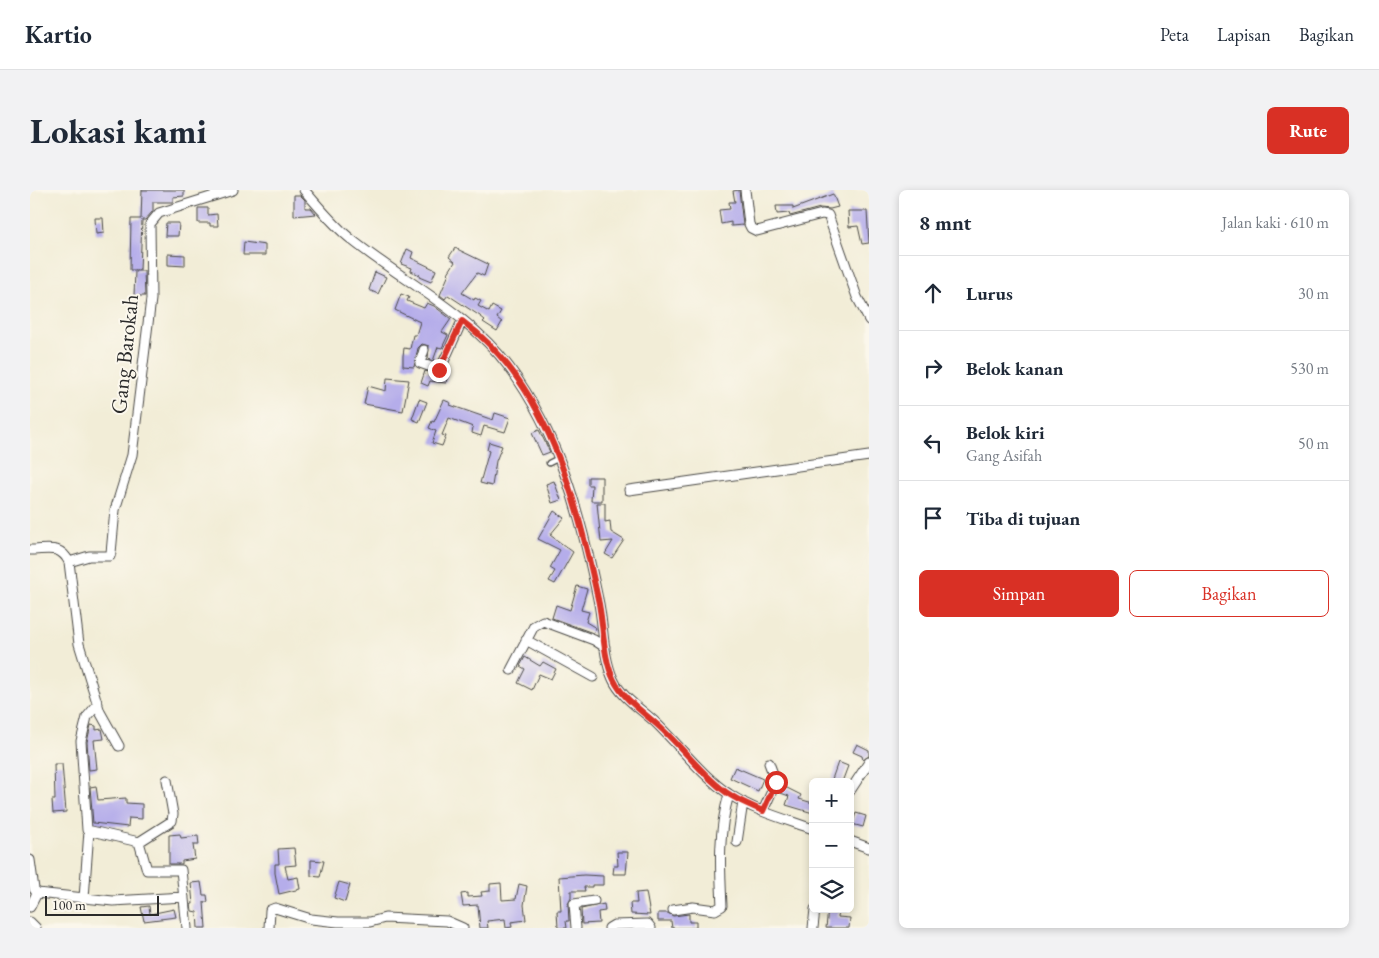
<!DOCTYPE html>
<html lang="id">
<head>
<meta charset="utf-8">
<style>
	:root { --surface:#fff; --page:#f2f2f3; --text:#1f2937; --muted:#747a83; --line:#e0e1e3; --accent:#d93025 }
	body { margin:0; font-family:"EB Garamond",serif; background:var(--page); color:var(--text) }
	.controls { position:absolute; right:15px; bottom:15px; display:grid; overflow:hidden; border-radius:8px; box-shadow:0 2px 8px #0003 }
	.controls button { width:45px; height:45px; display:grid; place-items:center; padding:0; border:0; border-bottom:1px solid var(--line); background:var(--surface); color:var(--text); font:25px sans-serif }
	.scale { position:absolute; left:15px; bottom:12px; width:114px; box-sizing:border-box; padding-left:5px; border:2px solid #2b2b2b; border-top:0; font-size:14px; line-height:18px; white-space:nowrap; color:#2b2b2b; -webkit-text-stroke:4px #fbf7ec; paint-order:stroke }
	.stop { position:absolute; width:15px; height:15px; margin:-11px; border:4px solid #d93025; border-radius:50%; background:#fff }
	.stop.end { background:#d93025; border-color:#fff; box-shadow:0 1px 5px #0008 }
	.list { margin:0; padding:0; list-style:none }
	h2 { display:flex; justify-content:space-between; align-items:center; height:65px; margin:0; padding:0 20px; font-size:21px }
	h2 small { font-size:16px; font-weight:400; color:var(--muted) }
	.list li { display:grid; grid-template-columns:32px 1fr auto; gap:15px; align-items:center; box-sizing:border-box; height:75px; padding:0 20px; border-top:1px solid var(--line) }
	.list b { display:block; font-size:19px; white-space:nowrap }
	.list p { margin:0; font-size:16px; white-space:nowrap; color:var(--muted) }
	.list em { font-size:16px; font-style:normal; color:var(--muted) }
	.actions { display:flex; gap:10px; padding:15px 20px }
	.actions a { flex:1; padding:11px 0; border:1px solid var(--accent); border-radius:8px; text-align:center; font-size:18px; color:var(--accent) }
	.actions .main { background:var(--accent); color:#fff }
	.icon { flex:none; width:28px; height:28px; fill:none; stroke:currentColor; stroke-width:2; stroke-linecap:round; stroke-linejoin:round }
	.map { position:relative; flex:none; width:839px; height:738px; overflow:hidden; border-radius:8px }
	header { display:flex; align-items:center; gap:30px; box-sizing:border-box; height:70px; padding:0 25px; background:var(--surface); border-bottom:1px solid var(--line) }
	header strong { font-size:24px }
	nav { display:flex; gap:28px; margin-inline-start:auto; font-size:18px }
	.intro { display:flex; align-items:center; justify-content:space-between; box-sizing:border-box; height:120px; padding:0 30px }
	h1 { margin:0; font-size:35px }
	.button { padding:12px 22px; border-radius:8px; background:var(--accent); color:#fff; font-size:18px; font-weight:700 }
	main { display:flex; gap:30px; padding:0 30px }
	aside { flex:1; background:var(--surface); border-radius:8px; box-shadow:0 2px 8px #0003 }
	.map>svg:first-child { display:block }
	.building { fill:#b5adea }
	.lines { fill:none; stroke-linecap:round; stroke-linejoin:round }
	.lane-casing { stroke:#494845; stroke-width:7 }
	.street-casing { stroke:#494845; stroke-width:11 }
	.lane { stroke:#fff; stroke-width:4.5 }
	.street { stroke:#fff; stroke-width:9 }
	.route { stroke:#d93025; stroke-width:6 }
	.labels { text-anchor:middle; stroke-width:4; stroke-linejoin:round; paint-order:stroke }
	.street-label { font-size:22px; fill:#2b2b2b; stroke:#fbf7ec }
</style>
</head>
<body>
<header>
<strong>Kartio</strong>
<nav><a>Peta</a><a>Lapisan</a><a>Bagikan</a></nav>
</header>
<div class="intro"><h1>Lokasi kami</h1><a class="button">Rute</a></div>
<main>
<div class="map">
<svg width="839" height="738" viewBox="0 0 839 738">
	<rect width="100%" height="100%" fill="#fbf7ec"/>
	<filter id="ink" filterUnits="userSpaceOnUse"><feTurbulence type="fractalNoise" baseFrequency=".02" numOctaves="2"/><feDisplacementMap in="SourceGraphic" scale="10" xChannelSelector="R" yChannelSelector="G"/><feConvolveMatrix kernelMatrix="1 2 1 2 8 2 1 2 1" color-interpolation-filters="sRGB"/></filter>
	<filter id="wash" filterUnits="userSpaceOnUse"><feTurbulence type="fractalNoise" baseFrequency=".0096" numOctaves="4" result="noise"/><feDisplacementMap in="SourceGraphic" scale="20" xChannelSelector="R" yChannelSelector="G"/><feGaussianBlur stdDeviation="1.12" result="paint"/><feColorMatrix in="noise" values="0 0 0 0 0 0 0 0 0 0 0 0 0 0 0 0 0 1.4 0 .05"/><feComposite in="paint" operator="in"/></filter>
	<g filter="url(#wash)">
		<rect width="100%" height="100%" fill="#f2edd7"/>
		<g id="blocks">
			<path class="building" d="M112,0H154V6L143,7V12H123V21L115,30H112L110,80H100L101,29H111Z
				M709,0L713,35L701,36V32L691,34L689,20L700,19L699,12H705L703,1Z
				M803,4L808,17L800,19L790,18L760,26L759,23L747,24L746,16H763V19Z
				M264,5H270L275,10V18H281L286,24L264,26Z
				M168,18H178V25L187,24L188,36H180V33H168Z
				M818,21H837L839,53L832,54L828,36L819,37Z
				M65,28H73L74,43L66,44Z
				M136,33H149L148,46H135Z
				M214,52L235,55V65H213Z
				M425,58L458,74L454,86L447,83L432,103L444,110L445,108L451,111L448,116L459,122L462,116L471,121L467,128L472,132L467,141L453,132L455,130L450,126L418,105L415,109L410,105L419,84L418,83L425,72L419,67Z
				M377,59L383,62L381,68L406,80L401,92L389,87L390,85L381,81L382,78L371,74Z
				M138,64L155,65V76L138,75Z
				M105,81H114L115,106H104Z
				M345,82L356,87L348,104L339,100Z
				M371,104L379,107L377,111L394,118L397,113L404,116L421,129L412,142L418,145L412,158L408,157L403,171L398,169L399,156L392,154L388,158L384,177L373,176V166L374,158L380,159L383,145H386L390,132L365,120Z
				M395,181L411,186L418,182L416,193L400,191L398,196L391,193Z
				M357,188L379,190L373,221L334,214L338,196L356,201Z
				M389,209L397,212L389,232L382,229Z
				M414,210L421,213L420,215L463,230L465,223L480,228L475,242L454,236L451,246L442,243L443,237L419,228L412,245L416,246L412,256L402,253L406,241L399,238L402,231L404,232Z
				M509,240L520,262L512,265L502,243Z
				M459,252L472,256L466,271L462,296L450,293L459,261L457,260Z
				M558,287H572V311H561L562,295H558Z
				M524,291L531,310L522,313L516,294Z
				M567,313H575V332L580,331L581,342L594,350L582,368L575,364L583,351L571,352Z
				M524,321L534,328L520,345L543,362L525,394L519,391L525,381L520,378L530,360L508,349Z
				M547,396L557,399L551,420L559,422L556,432L566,438L563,443L522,428L526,415L540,420Z
				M495,467L510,476L513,472L526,479L521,489L509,484L502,500L488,493L495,479L490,476Z
				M61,535L66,536V540L72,539L74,549L64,550L67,579L59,580L57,552Z
				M827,554L839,560V566L833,570L832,566L823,562Z
				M808,572L818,576L812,592H801Z
				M24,574H32L36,622L23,623L22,610H25Z
				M705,577L733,589L728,601L700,588Z
				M66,596L68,610L96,608V613L112,614V629L99,628L98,637L63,633L60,597Z
				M753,596L771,605L769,609L783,613V623L756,615L759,606L748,602Z
				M826,623L836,626L833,637L822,634Z
				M150,644L151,648L168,646L169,655H163L165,669L152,671V674H139V645Z
				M264,658L266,675L255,676L258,689L268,687L270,699L249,704L245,683V674H249L248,659Z
				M587,662H598L596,684H583L584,676H588Z
				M281,670L294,671L290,687L281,686Z
				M554,685L573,686V695H562V697H554L555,701H541V708L538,714L539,731H536L537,738H528L527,721H531L529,687Z
				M171,692L173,705H177L178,712H174L176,738H168L167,722L162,721L161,714H163L161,693Z
				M309,692L320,695L315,712L304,708Z
				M471,693L472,710L486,709L489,694L497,696L494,715L496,730L481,732L482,737L476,738L475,729L457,731L458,738H450L448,715L433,716L431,704L438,703V707L452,706L451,702L460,701V694Z
				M616,702L620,725L601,724L600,713H607L606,703Z
				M574,714L575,721L568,722L569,733L552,734L551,719Z
				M119,716L120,724L144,719L146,727L114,731L111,717Z
				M798,719H809L808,727L820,728L819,738H796Z
				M628,723H638L643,726L659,724V732H666V738H642L641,731H628Z"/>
		</g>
	</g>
	<g filter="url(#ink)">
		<use href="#blocks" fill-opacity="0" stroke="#494845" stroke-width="1"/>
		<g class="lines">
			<g class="lane-casing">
				<path id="lane" d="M519,273L529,268"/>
			</g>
			<g class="street-casing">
				<path id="street" d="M274,0C289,17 304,36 322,50C373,91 439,123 479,177C530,246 551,327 568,409C574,435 572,464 583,489C591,507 611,519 625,532C648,554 674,588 699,604C724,621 755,629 783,639
					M715,0L719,34L721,38L727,41L792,24L798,25L827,107L839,130
					M394,160L390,173L410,180L432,131
					M599,300L839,266
					M0,360C17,360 30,354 39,372
					M496,450L563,487
					M481,480L504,436L513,431L564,450L575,457
					M68,514L57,527L51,551L57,640L109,652L142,631L143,624L137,590
					M89,556L70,522L49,454L39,372L59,366H80L81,363L85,320L102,265L121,109L120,34L129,23L203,0
					M820,601L839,572
					M733,621L746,592L739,573
					M820,651L839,658
					M109,652L117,680H151L157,738
					M707,652L713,612
					M0,670L4,699L7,703L83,711L154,707
					M54,708L59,641
					M0,717L7,703
					M643,720L663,717L685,720L692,716C690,676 688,643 699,604
					M0,732L6,738
					M239,738L240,720L245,718L281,729L308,732H340L355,728L417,731L433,738
					M546,738L544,714L564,711
					M579,738L584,735L618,734L621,738
					M783,738L785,719"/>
			</g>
			<use href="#lane" class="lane"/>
			<use href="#street" class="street"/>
		</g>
	</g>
	<g class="lines" filter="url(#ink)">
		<path class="route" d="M409,180L432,131C518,193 547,312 568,409C574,435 572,466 584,490C594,511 618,525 634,541C652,558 668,579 687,595C700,607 717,614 733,621L746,592"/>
	</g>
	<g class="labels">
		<g class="street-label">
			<text transform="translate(94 164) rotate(-84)" y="8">Gang Barokah</text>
		</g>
	</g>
</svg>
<div class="controls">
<button>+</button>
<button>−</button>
<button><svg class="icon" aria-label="layers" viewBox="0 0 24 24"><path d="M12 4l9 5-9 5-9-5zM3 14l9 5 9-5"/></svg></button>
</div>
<div class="scale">100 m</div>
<div class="stop" style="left:746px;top:592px"></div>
<div class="stop end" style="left:409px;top:180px"></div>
</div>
<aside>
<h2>8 mnt<small>Jalan kaki · 610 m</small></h2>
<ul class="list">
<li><svg class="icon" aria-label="ahead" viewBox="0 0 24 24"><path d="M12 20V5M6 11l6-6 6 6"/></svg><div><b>Lurus</b></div><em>30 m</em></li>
<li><svg class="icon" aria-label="right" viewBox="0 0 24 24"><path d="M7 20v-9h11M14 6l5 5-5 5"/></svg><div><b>Belok kanan</b></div><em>530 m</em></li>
<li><svg class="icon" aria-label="left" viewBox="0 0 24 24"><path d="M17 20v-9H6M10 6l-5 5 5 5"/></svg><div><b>Belok kiri</b><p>Gang Asifah</p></div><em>50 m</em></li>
<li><svg class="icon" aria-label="arrive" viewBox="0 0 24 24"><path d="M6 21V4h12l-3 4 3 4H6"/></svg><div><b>Tiba di tujuan</b></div></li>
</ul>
<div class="actions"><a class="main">Simpan</a><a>Bagikan</a></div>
</aside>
</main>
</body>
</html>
